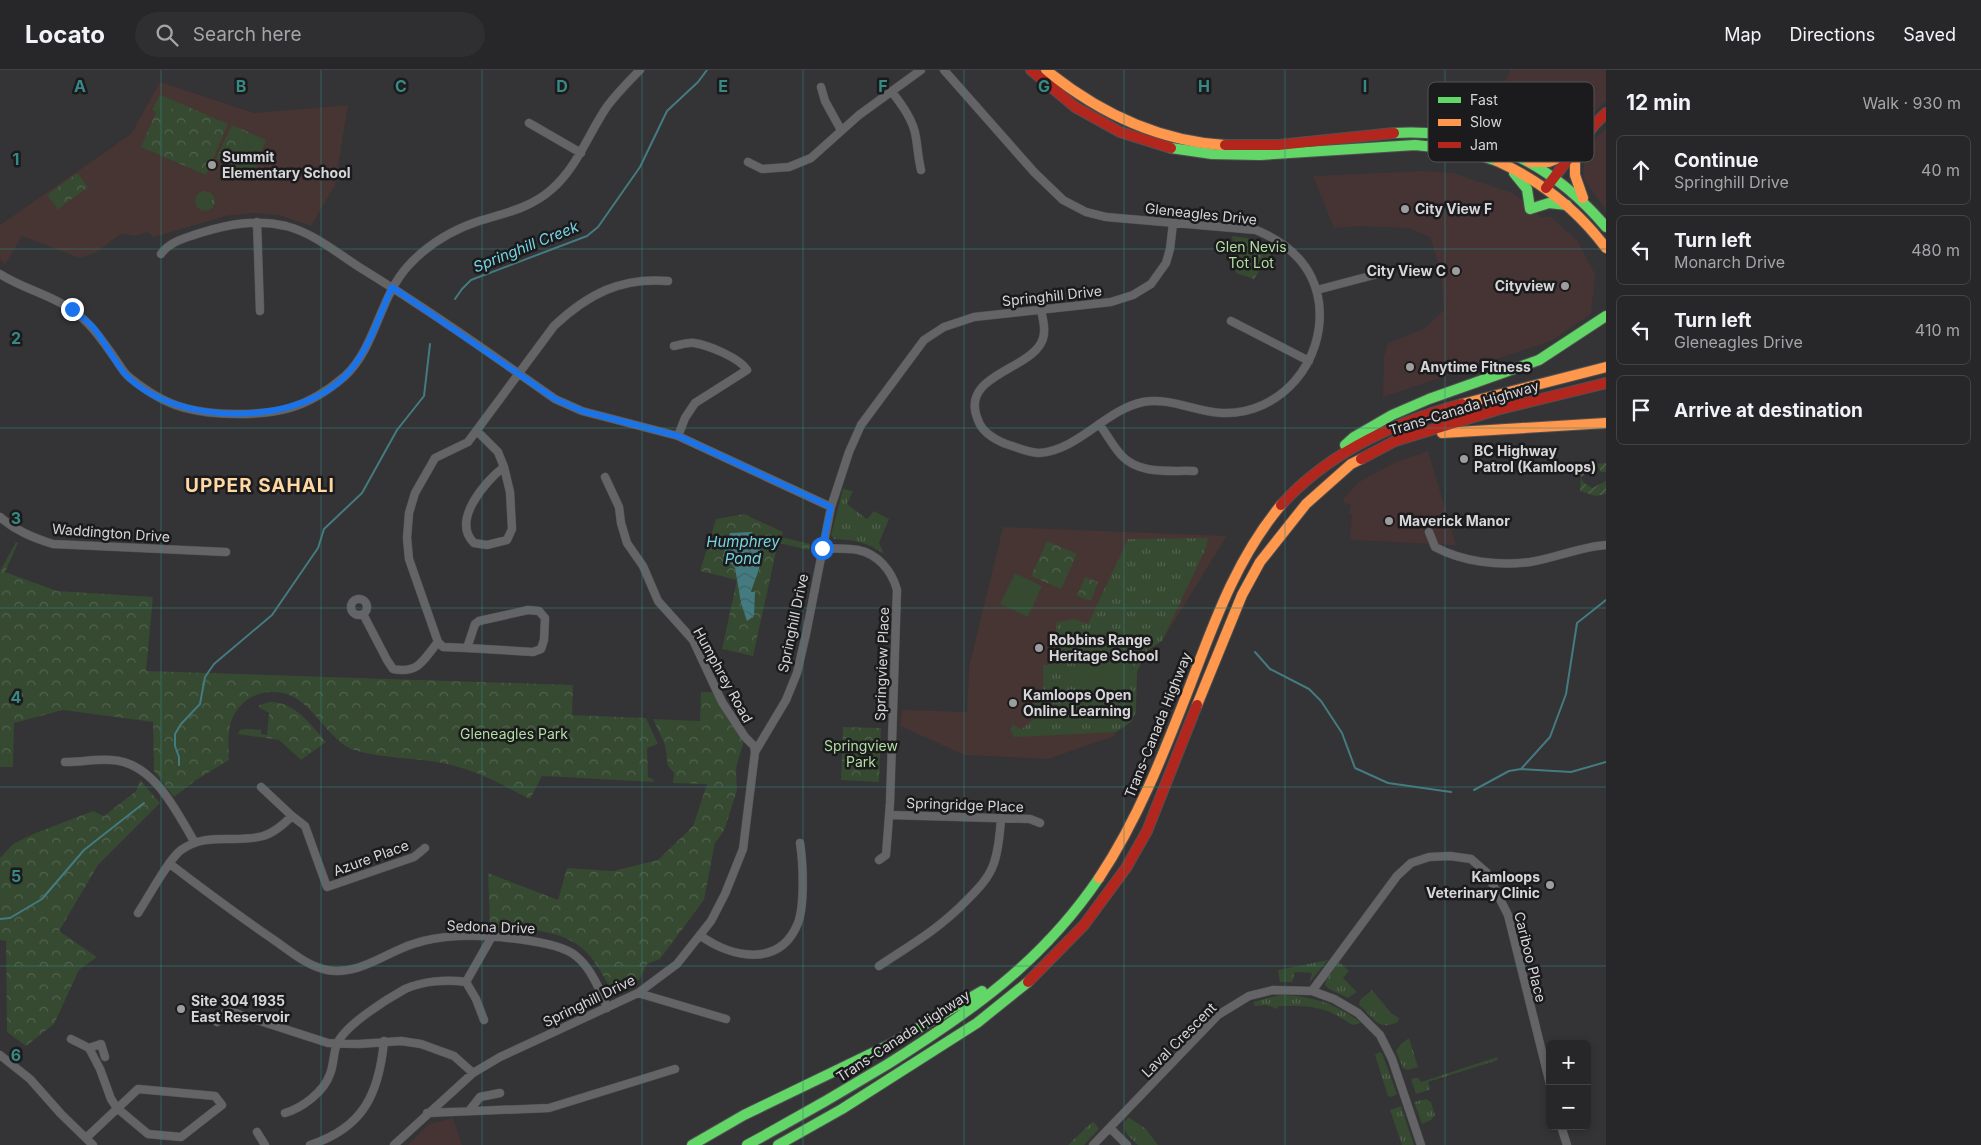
<!DOCTYPE html>
<html lang="en">
<head>
<meta charset="utf-8">
<style>
	:root { --surface:#272628; --page:#2f2e30; --text:#f1f3f6; --muted:#a4a5a8; --line:#434345 }
	body { margin:0; font-family:Inter,sans-serif; background:var(--page); color:var(--text) }
	.controls { position:absolute; right:15px; bottom:15px; display:grid; overflow:hidden; border-radius:8px; box-shadow:0 2px 8px #0003 }
	.controls button { width:45px; height:45px; display:grid; place-items:center; padding:0; border:0; border-bottom:1px solid var(--line); background:var(--surface); color:var(--text); font:25px sans-serif }
	.stop { position:absolute; width:15px; height:15px; margin:-11px; border:4px solid #1a73e8; border-radius:50%; background:#fff }
	.stop.end { background:#1a73e8; border-color:#fff; box-shadow:0 1px 5px #0008 }
	.list { margin:0; padding:0; list-style:none }
	h2 { display:flex; justify-content:space-between; align-items:center; height:65px; margin:0; padding:0 20px; font-size:21px }
	h2 small { font-size:16px; font-weight:400; color:var(--muted) }
	.list li { display:grid; grid-template-columns:32px 1fr auto; gap:15px; align-items:center; box-sizing:border-box; height:70px; margin:0 10px 10px; padding:0 10px; border:1px solid var(--line); border-radius:8px }
	.list b { display:block; font-size:19px; white-space:nowrap }
	.list p { margin:0; font-size:16px; white-space:nowrap; color:var(--muted) }
	.list em { font-size:16px; font-style:normal; color:var(--muted) }
	.icon { flex:none; width:28px; height:28px; fill:none; stroke:currentColor; stroke-width:2; stroke-linecap:round; stroke-linejoin:round }
	.map { position:relative; flex:none; width:1606px; height:1075px; overflow:hidden }
	header { display:flex; align-items:center; gap:30px; box-sizing:border-box; height:70px; padding:0 25px; background:var(--surface); border-bottom:1px solid var(--line) }
	header strong { font-size:24px }
	nav { display:flex; gap:28px; margin-inline-start:auto; font-size:18px }
	.search { width:350px; height:45px; background:var(--page); display:flex; align-items:center; gap:12px; box-sizing:border-box; padding:0 18px; border-radius:28px; color:var(--muted); font-size:19px }
	main { display:flex }
	aside { flex:1; background:var(--surface) }
	.map>svg:first-child { display:block }
	.commercial { fill:#463435 }
	.education { fill:#463532 }
	.grass { fill:url(#grass-tufts) }
	.park { fill:url(#park-crowns) }
	.garden { fill:url(#garden-furrows) }
	.pitch { fill:#364931 }
	.water { fill:url(#water-waves) }
	.lines { fill:none; stroke-linecap:round; stroke-linejoin:round }
	.stream { stroke:#447b81; stroke-width:2 }
	.street-casing { stroke:#505051; stroke-width:9 }
	.fast-casing { stroke:#505051; stroke-width:12 }
	.slow-casing { stroke:#505051; stroke-width:12 }
	.jam-casing { stroke:#505051; stroke-width:12 }
	.street { stroke:#646466; stroke-width:8 }
	.fast { stroke:#63d668; stroke-width:10 }
	.slow { stroke:#ff974d; stroke-width:10 }
	.jam { stroke:#b3261e; stroke-width:10 }
	.route { stroke:#1a73e8; stroke-width:6 }
	.grid { fill:none; stroke:#378983; stroke-width:1; stroke-opacity:0.55 }
	.poi-dot { fill:#9d9c9e; stroke:#1b1a1c; stroke-width:2 }
	.labels { text-anchor:middle; stroke-width:5; stroke-linejoin:round; paint-order:stroke }
	.poi-label { font-size:14px; font-weight:bold; fill:#d6d5d7; stroke:#1b1a1c; text-anchor:start }
	.street-label { font-size:14px; fill:#d6d5d7; stroke:#1b1a1c }
	.park-label { font-size:14px; fill:#b2dfa3; stroke:#1b1a1c }
	.water-label { font-size:15px; font-style:italic; fill:#75d5e2; stroke:#1b1a1c }
	.district-label { font-size:19px; font-weight:bold; letter-spacing:1px; fill:#fed7a3; stroke:#1b1a1c }
	.key { fill:#1b1a1c; stroke:#535254; stroke-width:1 }
	.key-label { font-size:14px; fill:#d6d5d7 }
	.grid-label { font-size:16px; text-anchor:middle; font-weight:bold; fill:#378983; stroke:#1b1a1c; stroke-width:5; stroke-linejoin:round; paint-order:stroke }
</style>
</head>
<body>
<header>
<strong>Locato</strong>
<div class="search"><svg class="icon" aria-label="search" viewBox="0 0 24 24"><circle cx="10" cy="10" r="6"/><path d="M15 15l6 6"/></svg>Search here</div>
<nav><a>Map</a><a>Directions</a><a>Saved</a></nav>
</header>
<main>
<div class="map">
<svg width="1606" height="1075" viewBox="0 0 1606 1075">
	<defs>
		<pattern id="grass-tufts" width="24" height="20" patternUnits="userSpaceOnUse" patternTransform="scale(1.25)"><rect width="24" height="20" fill="#364931"/><path d="M3 7l-1-3M5 7V3M7 7l1-3M15 17l-1-3M17 17v-4M19 17l1-3" fill="none" stroke="#52624e"/></pattern>
		<pattern id="park-crowns" width="20" height="18" patternUnits="userSpaceOnUse" patternTransform="scale(1.25)"><rect width="20" height="18" fill="#364931"/><path d="M2 6a3 3 0 1 1 6 0M12 15a3 3 0 1 1 6 0" fill="none" stroke="#52624e"/></pattern>
		<pattern id="garden-furrows" width="10" height="10" patternUnits="userSpaceOnUse" patternTransform="scale(1.25)"><rect width="10" height="10" fill="#364931"/><path d="M-1 1l2-2M0 10L10 0M9 11l2-2" fill="none" stroke="#52624e"/></pattern>
		<pattern id="water-waves" width="16" height="10" patternUnits="userSpaceOnUse" patternTransform="scale(1.25)"><rect width="16" height="10" fill="#447b81"/><path d="M0 5q4-4 8 0t8 0" fill="none" stroke="#426367"/></pattern>
	</defs>
	<rect width="100%" height="100%" fill="#343335"/>
	<path class="commercial" d="M1511,0H1606V31L1556,80L1541,81L1493,40L1492,33Z
		M1606,59V140L1584,110L1583,101L1586,84L1597,66Z
		M1424,101L1453,103L1513,123L1541,147H1551L1577,170L1595,204L1591,244L1551,271L1383,327L1384,288L1387,274L1425,258L1444,240L1441,204L1431,168L1409,158L1362,156L1334,158L1313,106Z
		M1428,381L1456,475L1350,470L1352,444H1349L1351,434L1343,433L1344,428L1359,412L1396,392Z
		M453,1048L462,1075H408L429,1054Z"/>
	<path class="education" d="M160,12L254,43L348,35L335,115L311,156L279,145L253,143L226,146L154,167L147,162L136,166L121,164L95,183L79,188L22,166L5,195L0,189V155L131,64Z
		M1003,457L1227,466L1162,571L1147,581L1137,602L1136,642L1131,652L1116,662L1115,666L1048,689L964,685L900,656L902,640L967,642L969,597Z"/>
	<path class="grass" d="M195 131a10 10 0 1 1 20 0a10 10 0 1 1-20 0Z
		M843,419L853,421L847,434L867,449L874,441L889,449L879,473L884,484C867,472 855,470 834,469L831,465Z
		M1208,468L1205,480L1162,571L1147,581L1137,602L1136,642L1131,652L1116,662L1014,667L1010,659L1013,655L1022,659L1039,644L1035,634L1043,624V596L1053,593L1057,552L1075,549L1088,554L1128,469Z
		M1328,890L1309,913L1312,903L1295,902L1292,912H1280L1278,900Z
		M1339,892L1349,901L1343,908L1357,922L1348,928L1329,919L1325,915L1326,910Z
		M1372,920L1391,943L1399,948L1398,952C1377,962 1374,947 1359,935L1361,929Z
		M1280,925C1312,926 1336,933 1361,953L1352,955C1324,935 1311,936 1278,936V939L1266,935L1255,936L1253,932Z
		M1409,968L1418,997L1408,1000L1403,998L1396,981L1401,974Z
		M1379,982L1382,983L1397,1024L1392,1027L1388,1026L1375,985Z
		M1497,987L1498,990L1428,1012L1430,1017L1429,1020L1416,1024L1411,1009L1418,1008L1421,1012Z
		M1426,1029L1431,1032L1435,1045L1431,1050L1422,1054L1414,1032Z
		M1401,1036L1414,1075H1402L1390,1040Z
		M1128,1047L1146,1059L1158,1075H1138C1129,1066 1119,1060 1128,1047Z
		M1094,1052L1099,1059L1084,1075H1068L1091,1053Z"/>
	<path class="park" d="M163,26L228,54L206,105L141,77Z
		M232,55L266,70L252,104L216,89Z
		M77,103L88,117L58,139L47,125Z
		M1232,166L1254,169L1275,179L1254,209L1236,203Z
		M744,444L783,462L781,467L810,474L809,480L778,473L753,586L722,579L737,510L700,501L716,449Z
		M1047,471L1077,484L1061,519L1031,506Z
		M16,472L18,473L5,502L57,521L153,527L146,601L573,615L572,645L646,648L658,674L647,678L648,707L653,709L654,712L542,706L530,729C501,714 474,699 442,693C415,688 376,688 351,679C321,664 310,621 272,622C263,622 254,625 247,630C226,646 228,667 229,690L196,710L174,727L154,701L153,652L63,640L14,653L13,697H0V501Z
		M1085,507L1098,512L1091,531L1077,526Z
		M701,622H718L745,667L736,698L737,720L724,761L715,773L704,830L660,889L647,894L640,909L613,922C605,910 599,897 590,886C565,857 525,860 490,858L488,803L558,830L567,798L613,801L658,790L693,756L707,714L673,713L674,703L668,696L665,675L653,649L700,651Z
		M270,632C296,632 310,654 326,672L301,690L279,670L238,664L240,660L245,659L261,660V664L267,665L269,643L260,638L259,635Z
		M843,657L881,658L879,712L841,710Z
		M140,710L160,733L98,795L59,861L97,887L79,900L54,954L26,976L7,962L6,871L0,870V788L13,774L33,764L93,741L104,746L136,721Z"/>
	<path class="garden" d="M1606,393V402H1601L1598,397L1589,401L1588,404V402L1584,404L1585,405L1581,407L1584,413L1592,418L1606,411V424L1595,426L1580,421L1581,407L1579,403L1591,398L1592,394Z"/>
	<path class="pitch" d="M161,25L176,32L170,41L158,43L152,40L159,26Z
		M233,57L249,64L244,75L228,68Z
		M250,65L265,72L261,83L245,76Z
		M224,77L257,91L252,101L219,87Z
		M1015,503L1042,516L1028,547L1000,534Z
		M1085,570L1134,575L1128,648L1078,643Z"/>
	<path class="water" d="M752,462C768,486 759,497 751,522H755L754,546L747,551L741,533L735,498L723,486L730,463Z"/>
	<g class="lines">
		<path class="stream" d="M455,229L462,219L471,210L587,166L598,157L640,97L667,41L698,12L707,0
			M1255,582L1270,599L1309,619L1321,631L1342,663L1355,698L1388,713L1451,722
			M179,695V687L175,676V664L181,654L200,634L205,607L214,594L272,545L318,478L324,459L362,423L397,360L424,326L430,274
			M1521,699L1550,667L1566,624L1577,553L1606,530
			M1474,720L1509,701L1521,699L1571,702L1606,692
			M0,849L10,848L42,829L84,780L144,733"/>
		<g class="street-casing">
			<path id="street" d="M944,0L1034,102L1063,130L1086,142L1106,147L1256,160C1290,174 1314,196 1319,233C1326,291 1281,345 1222,343C1195,342 1170,327 1143,332C1105,340 1079,380 1039,383C1029,383 1016,377 1006,374C996,370 982,362 978,350C959,306 1026,301 1041,273C1047,263 1043,250 1041,240
				M821,17L825,31L841,60
				M892,22C902,35 914,51 916,68C918,80 918,87 921,100
				M529,53L581,83
				M748,92L762,99L789,97L811,88L859,45L921,0
				M257,152L260,241
				M161,184C170,171 186,168 200,163C229,154 256,149 286,156C313,163 336,182 359,197C426,238 491,284 555,329L582,341L678,366L831,437
				M0,204C23,219 52,225 72,240C90,252 102,270 114,287C119,294 123,302 129,307C145,320 165,333 185,338C213,346 262,346 290,338C310,332 330,319 345,306C376,277 379,228 408,196C427,175 452,160 479,151C505,143 531,138 552,119C577,97 588,65 606,38C616,24 628,12 640,0
				M1317,220L1389,201
				M1231,251L1309,291
				M674,276C681,275 688,272 694,273C708,275 740,288 747,300L695,333L685,348L678,366
				M1099,354C1107,364 1113,377 1122,386C1140,405 1171,400 1194,401
				M477,361L498,382L504,397C485,411 451,451 474,473L487,475L507,470L512,459L510,422L504,397
				M605,407L619,437L621,453L627,473L643,496L658,531L693,570L722,632L745,667L754,676L755,682
				M0,447C16,461 33,468 53,474L226,482
				M1429,462L1435,477C1463,492 1498,496 1530,492C1555,488 1580,477 1606,475
				M822,478C834,479 846,478 858,480C878,484 892,501 897,520L890,733L886,785L879,790
				M351 537a8 8 0 1 1 16 0a8 8 0 1 1-16 0Z
				M528,540L539,541L545,548L544,570L541,579L533,582L467,578L475,554L479,551Z
				M363,544L387,590L393,599C419,604 423,590 438,572
				M467,578L443,577L438,572L409,489L407,468L409,443L415,423L435,388L468,372L554,256C588,224 621,207 668,211
				M65,692C80,692 96,689 111,690C154,692 176,741 195,773
				M261,717L292,746L305,756L327,817L414,787L425,778
				M889,745L1030,749L1040,753
				M170,794C204,820 239,846 274,870C290,881 307,896 327,900C358,906 385,883 413,874C427,869 442,867 458,866C485,865 556,869 576,886C591,898 600,920 607,938
				M138,843C148,828 168,790 181,780C208,761 235,774 263,766C274,763 284,754 292,746
				M701,866C732,888 780,898 798,853C805,834 803,792 800,773
				M879,896C912,874 939,859 967,830C978,819 989,808 994,793C999,778 1000,764 1001,748
				M466,912L491,868
				M1312,921L1397,806L1411,793L1429,787L1450,786L1471,789L1487,803L1508,845L1550,1014
				M638,923L726,949
				M217,952L224,943L232,942L328,973L359,974L401,971L421,974L454,986L473,1003
				M71,969L89,978L100,999L111,1029L117,1038L148,1064L181,1067L222,1035L215,1026L138,1019L86,1068
				M89,978L101,974L105,987
				M0,985L30,1009L61,1044L93,1075
				M469,1041L480,1027L500,1023
				M285,1043C302,1038 324,1022 330,1004C334,995 333,983 337,974C345,955 387,929 405,919C423,911 447,909 466,912L476,929L484,950
				M427,1043L549,1038L675,999
				M1561,1056L1567,1075
				M1110,1058L1127,1075
				M257,1062L265,1075
				M310,1075C363,1058 379,1024 384,971
				M394,1075L473,1003L500,987L638,923L677,894L711,851L725,824L743,779L755,682L786,630L797,603L806,564L831,437L849,382L861,355L924,270L944,257L974,247L1111,232L1133,225L1151,214L1166,193L1170,179L1173,153
				M1093,1075L1218,945L1249,926L1273,920L1312,921L1334,929L1358,943L1380,965L1392,989L1421,1075"/>
		</g>
		<g class="fast-casing">
			<path id="fast" d="M1394,63C1481,58 1550,91 1606,157
				M1171,78L1212,84L1260,85L1415,75L1463,80L1497,91
				M1514,103L1527,119L1530,139L1549,133L1567,135
				M1345,375L1354,367L1392,345L1429,329L1539,290L1606,246
				M692,1075L744,1045L891,974L982,921
				M747,1075C795,1049 842,1022 888,994C972,941 1042,892 1099,808
				M778,1075L842,1039L977,953L1028,912"/>
		</g>
		<g class="slow-casing">
			<path id="slow" d="M1046,0C1098,42 1157,71 1225,75
				M1497,91C1541,111 1577,139 1606,178
				M1529,92H1549L1575,81V105L1583,128
				M1462,334L1606,297
				M1442,363L1606,353
				M1197,635L1242,525L1260,492L1306,434L1351,394L1361,389
				M1099,808C1139,748 1165,680 1191,613C1215,550 1237,488 1281,435"/>
		</g>
		<g class="jam-casing">
			<path id="jam" d="M1031,0L1075,37L1120,62L1171,78
				M1225,75H1278L1394,63
				M1546,118L1594,55L1606,43
				M1361,389L1395,371L1500,339L1606,313
				M1281,435C1328,383 1395,352 1462,334
				M1028,912L1084,855L1126,798L1147,761L1197,635"/>
		</g>
		<use href="#street" class="street"/>
		<use href="#fast" class="fast"/>
		<use href="#slow" class="slow"/>
		<use href="#jam" class="jam"/>
	</g>
	<g class="lines">
		<path class="route" d="M72,239C78,245 86,250 92,256C105,271 113,291 127,306C176,356 299,357 347,304C369,280 379,246 392,217L555,329L582,341L678,366L831,437L822,478"/>
	</g>
	<path class="grid" d="M161,0V1075M321,0V1075M482,0V1075M642,0V1075M803,0V1075M964,0V1075M1124,0V1075M1285,0V1075M1445,0V1075M0,179H1606M0,358H1606M0,538H1606M0,717H1606M0,896H1606"/>
	<g class="poi-dot">
		<circle cx="212" cy="95" r="5"/>
		<circle cx="1405" cy="139" r="5"/>
		<circle cx="1456" cy="201" r="5"/>
		<circle cx="1565" cy="216" r="5"/>
		<circle cx="1410" cy="297" r="5"/>
		<circle cx="1464" cy="389" r="5"/>
		<circle cx="1389" cy="451" r="5"/>
		<circle cx="1039" cy="578" r="5"/>
		<circle cx="1013" cy="633" r="5"/>
		<circle cx="1550" cy="815" r="5"/>
		<circle cx="181" cy="939" r="5"/>
	</g>
	<g class="labels">
		<g class="poi-label">
			<text x="222" y="92">Summit<tspan x="222" dy="16">Elementary School</tspan></text>
			<text x="1415" y="144">City View F</text>
			<text x="1446" y="206" text-anchor="end">City View C</text>
			<text x="1555" y="221" text-anchor="end">Cityview</text>
			<text x="1420" y="302">Anytime Fitness</text>
			<text x="1474" y="386">BC Highway<tspan x="1474" dy="16">Patrol (Kamloops)</tspan></text>
			<text x="1399" y="456">Maverick Manor</text>
			<text x="1049" y="575">Robbins Range<tspan x="1049" dy="16">Heritage School</tspan></text>
			<text x="1023" y="630">Kamloops Open<tspan x="1023" dy="16">Online Learning</tspan></text>
			<text x="1540" y="812" text-anchor="end">Kamloops<tspan x="1540" dy="16">Veterinary Clinic</tspan></text>
			<text x="191" y="936">Site 304 1935<tspan x="191" dy="16">East Reservoir</tspan></text>
		</g>
		<g class="street-label">
			<text transform="translate(1201 144) rotate(6)" y="5">Gleneagles Drive</text>
			<text transform="translate(1052 226) rotate(-6)" y="5">Springhill Drive</text>
			<text transform="translate(1464 338) rotate(-17)" y="5">Trans-Canada Highway</text>
			<text transform="translate(111 463) rotate(4)" y="5">Waddington Drive</text>
			<text transform="translate(793 553) rotate(-78)" y="5">Springhill Drive</text>
			<text transform="translate(882 594) rotate(-88)" y="5">Springview Place</text>
			<text transform="translate(723 605) rotate(61)" y="5">Humphrey Road</text>
			<text transform="translate(1158 655) rotate(-68)" y="5">Trans-Canada Highway</text>
			<text transform="translate(965 735) rotate(2)" y="5">Springridge Place</text>
			<text transform="translate(371 788) rotate(-20)" y="5">Azure Place</text>
			<text transform="translate(491 857) rotate(2)" y="5">Sedona Drive</text>
			<text transform="translate(1530 887) rotate(76)" y="5">Cariboo Place</text>
			<text transform="translate(589 931) rotate(-26)" y="5">Springhill Drive</text>
			<text transform="translate(903 966) rotate(-33)" y="5">Trans-Canada Highway</text>
			<text transform="translate(1179 970) rotate(-45)" y="5">Laval Crescent</text>
		</g>
		<g class="park-label">
			<text x="1251" y="182">Glen Nevis<tspan x="1251" dy="16">Tot Lot</tspan></text>
			<text x="514" y="669">Gleneagles Park</text>
			<text x="861" y="681">Springview<tspan x="861" dy="16">Park</tspan></text>
		</g>
		<g class="water-label">
			<text transform="translate(526 177) rotate(-22)" y="5">Springhill Creek</text>
			<text x="743" y="477">Humphrey<tspan x="743" dy="17">Pond</tspan></text>
		</g>
		<g class="district-label">
			<text x="260" y="422">UPPER SAHALI</text>
		</g>
	</g>
	<rect x="1428" y="12" width="166" height="80" rx="8" class="key"/>
	<rect x="1438" y="27" width="23" height="6" fill="#63d668"/>
	<rect x="1438" y="49" width="23" height="7" fill="#ff974d"/>
	<rect x="1438" y="72" width="23" height="6" fill="#b3261e"/>
	<g class="key-label">
		<text x="1470" y="35">Fast</text>
		<text x="1470" y="57">Slow</text>
		<text x="1470" y="80">Jam</text>
	</g>
	<g class="grid-label">
		<text x="80" y="22">A</text>
		<text x="241" y="22">B</text>
		<text x="401" y="22">C</text>
		<text x="562" y="22">D</text>
		<text x="723" y="22">E</text>
		<text x="883" y="22">F</text>
		<text x="1044" y="22">G</text>
		<text x="1204" y="22">H</text>
		<text x="1365" y="22">I</text>
		<text x="16" y="95">1</text>
		<text x="16" y="274">2</text>
		<text x="16" y="454">3</text>
		<text x="16" y="633">4</text>
		<text x="16" y="812">5</text>
		<text x="16" y="991">6</text>
	</g>
</svg>
<div class="controls">
<button>+</button>
<button>−</button>
</div>
<div class="stop" style="left:822px;top:478px"></div>
<div class="stop end" style="left:72px;top:239px"></div>
</div>
<aside>
<h2>12 min<small>Walk · 930 m</small></h2>
<ul class="list">
<li><svg class="icon" aria-label="ahead" viewBox="0 0 24 24"><path d="M12 20V5M6 11l6-6 6 6"/></svg><div><b>Continue</b><p>Springhill Drive</p></div><em>40 m</em></li>
<li><svg class="icon" aria-label="left" viewBox="0 0 24 24"><path d="M17 20v-9H6M10 6l-5 5 5 5"/></svg><div><b>Turn left</b><p>Monarch Drive</p></div><em>480 m</em></li>
<li><svg class="icon" aria-label="left" viewBox="0 0 24 24"><path d="M17 20v-9H6M10 6l-5 5 5 5"/></svg><div><b>Turn left</b><p>Gleneagles Drive</p></div><em>410 m</em></li>
<li><svg class="icon" aria-label="arrive" viewBox="0 0 24 24"><path d="M6 21V4h12l-3 4 3 4H6"/></svg><div><b>Arrive at destination</b></div></li>
</ul>
</aside>
</main>
</body>
</html>
